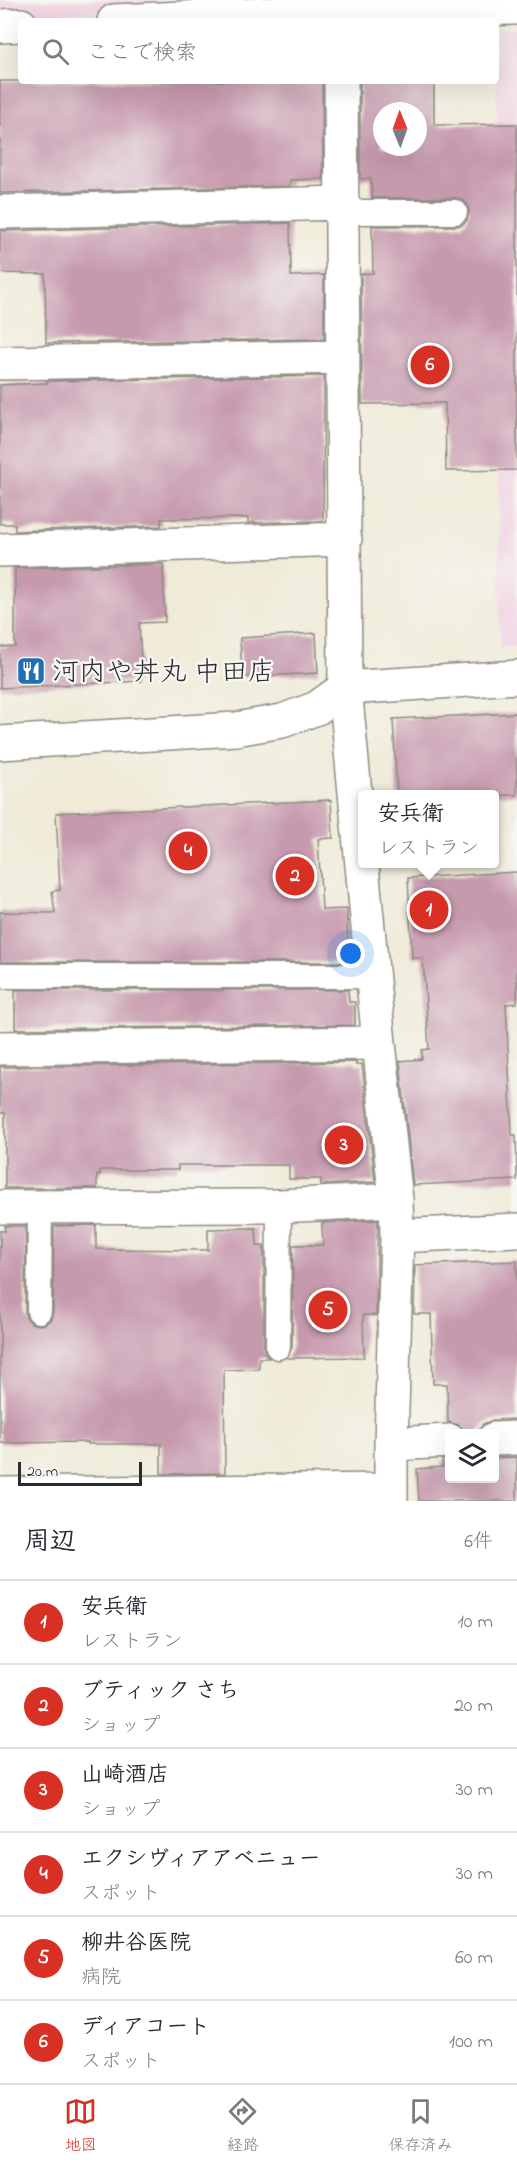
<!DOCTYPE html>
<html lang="ja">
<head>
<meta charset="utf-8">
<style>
	:root { --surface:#fff; --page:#f7f7f7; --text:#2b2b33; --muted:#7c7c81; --line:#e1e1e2; --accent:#d93025 }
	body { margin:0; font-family:"Indie Flower","Klee One",sans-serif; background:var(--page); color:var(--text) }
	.controls { position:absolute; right:18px; bottom:18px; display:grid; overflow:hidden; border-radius:6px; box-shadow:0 6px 24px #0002 }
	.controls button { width:54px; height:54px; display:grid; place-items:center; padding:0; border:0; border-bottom:2px solid var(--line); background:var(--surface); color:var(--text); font:30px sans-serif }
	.compass { position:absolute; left:373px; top:102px; width:54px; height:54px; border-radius:50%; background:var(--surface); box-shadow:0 6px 24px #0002; rotate:359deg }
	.scale { position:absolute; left:18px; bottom:15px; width:124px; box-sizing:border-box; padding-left:6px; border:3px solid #2b2b2b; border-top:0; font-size:16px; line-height:21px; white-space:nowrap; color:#2b2b2b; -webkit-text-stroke:4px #f6f6f2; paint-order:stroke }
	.you { position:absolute; left:351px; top:954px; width:21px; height:21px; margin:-15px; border:4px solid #fff; border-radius:50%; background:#1a73e8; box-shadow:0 0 0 9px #1a73e833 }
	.badge { display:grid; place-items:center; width:39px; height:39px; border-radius:50%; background:var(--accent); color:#fff; font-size:20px; font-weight:700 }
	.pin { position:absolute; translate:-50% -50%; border:3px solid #fff; box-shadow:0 2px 6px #0006 }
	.popup { position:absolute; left:358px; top:790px; width:141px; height:78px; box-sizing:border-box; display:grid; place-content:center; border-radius:6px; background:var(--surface); filter:drop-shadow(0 2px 4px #0005); font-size:20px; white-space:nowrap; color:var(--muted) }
	.popup b { font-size:22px; color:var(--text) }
	.popup::after { content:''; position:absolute; left:50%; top:100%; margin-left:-12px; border:12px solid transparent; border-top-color:var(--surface) }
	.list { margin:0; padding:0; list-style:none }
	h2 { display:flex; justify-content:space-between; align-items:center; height:78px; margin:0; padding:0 24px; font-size:26px }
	h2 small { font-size:20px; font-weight:400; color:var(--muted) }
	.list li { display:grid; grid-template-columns:39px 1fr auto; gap:18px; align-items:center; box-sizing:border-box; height:84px; padding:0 24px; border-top:2px solid var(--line) }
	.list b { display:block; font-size:22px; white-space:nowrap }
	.list p { margin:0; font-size:20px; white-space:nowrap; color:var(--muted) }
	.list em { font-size:20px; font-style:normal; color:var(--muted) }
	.icon { flex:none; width:33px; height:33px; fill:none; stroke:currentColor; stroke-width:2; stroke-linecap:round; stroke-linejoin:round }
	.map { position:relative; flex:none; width:517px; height:1501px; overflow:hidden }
	.search { position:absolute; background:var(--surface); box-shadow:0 6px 24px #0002; left:18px; right:18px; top:18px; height:66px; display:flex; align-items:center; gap:15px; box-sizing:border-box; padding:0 21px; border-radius:6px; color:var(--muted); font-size:22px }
	.sheet { height:582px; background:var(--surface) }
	nav { display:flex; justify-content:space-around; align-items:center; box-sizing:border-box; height:84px; border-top:2px solid var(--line); background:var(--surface); font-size:16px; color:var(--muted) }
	nav a { display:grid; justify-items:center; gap:3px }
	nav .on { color:var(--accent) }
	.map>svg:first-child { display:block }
	.built { fill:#f1d0e2 }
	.building { fill:#c699ad; fill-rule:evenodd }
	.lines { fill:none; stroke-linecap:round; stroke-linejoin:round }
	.service-casing { stroke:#8e8b82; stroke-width:27 }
	.minor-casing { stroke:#8e8b82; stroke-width:36 }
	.tertiary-casing { stroke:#8e8b82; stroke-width:36 }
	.service { stroke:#fff; stroke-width:24 }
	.minor { stroke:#fff; stroke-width:33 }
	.tertiary { stroke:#fff; stroke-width:33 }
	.labels { text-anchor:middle; stroke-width:5; stroke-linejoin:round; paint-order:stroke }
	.poi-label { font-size:27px; fill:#2b2b2b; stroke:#f6f6f2; text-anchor:start }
</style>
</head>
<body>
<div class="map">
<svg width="517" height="1501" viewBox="0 0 517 1501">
	<rect width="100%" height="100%" fill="#f6f6f2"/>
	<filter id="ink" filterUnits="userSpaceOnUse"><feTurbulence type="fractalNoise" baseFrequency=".0167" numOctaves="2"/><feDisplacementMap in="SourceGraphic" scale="12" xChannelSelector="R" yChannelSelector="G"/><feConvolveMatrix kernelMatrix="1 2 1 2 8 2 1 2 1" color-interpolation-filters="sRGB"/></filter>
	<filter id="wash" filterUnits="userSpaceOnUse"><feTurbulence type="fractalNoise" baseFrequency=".008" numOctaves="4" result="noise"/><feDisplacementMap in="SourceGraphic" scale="24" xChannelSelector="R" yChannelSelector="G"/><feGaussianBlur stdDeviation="1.35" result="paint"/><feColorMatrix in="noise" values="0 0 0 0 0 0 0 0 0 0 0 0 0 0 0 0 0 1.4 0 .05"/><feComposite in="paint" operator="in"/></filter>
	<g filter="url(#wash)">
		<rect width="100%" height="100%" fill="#f0ebd8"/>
		<path class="built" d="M0,0H322L321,5L0,16Z
			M496,29H517V647H500Z"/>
		<g id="blocks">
			<path class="building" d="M0,81H322L323,179L290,180V186L0,193Z
				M360,81H434V125L517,124V470L446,471L445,403L362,404L361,274L373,273L372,226H456L462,225L467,220L469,211L467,204L463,200L456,198H372L371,178L360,179ZM382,111H418V147H382Z
				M290,223L291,276L324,275V339L46,343L45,274L0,273V231Z
				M324,376L323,521L248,523V518L161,519V526L15,531V524H0V385L47,383V381Z
				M163,564L165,622L139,623L142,681L0,688V647H15V568Z
				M316,633L318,673L242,677L240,638Z
				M517,713V795H397L393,719Z
				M331,800L333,838L318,839L322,910L347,909L348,962H0V912L55,913L52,891L60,890L56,813Z
				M517,872V1003L506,1004L512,1135H516L517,1180L413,1185L400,1061L422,1059V1050L429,1049L423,958H412L408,878Z
				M15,990H348L349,1002H355V1025L15,1029Z
				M356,1062V1065L362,1064L375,1182L321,1185V1179H289V1165H178V1170H100V1175H97V1188H5V1113H0V1067Z
				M378,1220L376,1315H363L364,1357L287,1358L292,1347L293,1245H323L322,1223Z
				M96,1225V1249L208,1250V1229L256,1228L257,1246H264V1347L265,1353L269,1358H259V1369L224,1370L225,1473L161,1474V1444H88V1442L0,1443V1231H5V1226H26L25,1311L26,1317L31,1323L39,1325L45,1324L51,1319L53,1311L54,1226Z
				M517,1261V1419L493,1420L483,1424L477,1434H467L459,1425L448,1422L447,1384H433L431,1314H414L415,1265Z
				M517,1457V1501H419L417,1469L443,1467L442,1460H450V1479H495V1458Z"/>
		</g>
	</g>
	<g filter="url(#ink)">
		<use href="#blocks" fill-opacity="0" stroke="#8e8b82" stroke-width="1.5"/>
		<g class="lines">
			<g class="service-casing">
				<path id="service" d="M342,212H455
					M0,976H372
					M39,1311L40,1207
					M278,1347L279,1206"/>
			</g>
			<g class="minor-casing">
				<path id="minor" d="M114,21L340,11L517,8
					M0,26L21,25
					M341,81L345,688L379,1043L396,1200L397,1236L391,1444V1501
					M0,212L343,203
					M0,363L343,357
					M0,550L345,539
					M345,688L517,677
					M0,1048L379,1043
					M0,1207L279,1206L396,1200
					M397,1236L517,1230
					M494,1439L517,1438
					M391,1444L450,1441
					M0,1494L391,1490"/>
			</g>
			<g class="tertiary-casing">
				<path id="tertiary" d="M0,743L236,729L282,721L317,708L345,688"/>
			</g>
			<use href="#service" class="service"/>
			<use href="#minor" class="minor"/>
			<use href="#tertiary" class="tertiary"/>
		</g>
	</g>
	<defs>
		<g id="restaurant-square" transform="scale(1.5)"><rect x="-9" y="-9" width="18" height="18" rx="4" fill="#1f6fb2" stroke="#f6f6f2"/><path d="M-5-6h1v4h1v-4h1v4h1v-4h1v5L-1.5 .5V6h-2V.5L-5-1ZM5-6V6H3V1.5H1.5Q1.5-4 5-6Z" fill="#fff"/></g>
	</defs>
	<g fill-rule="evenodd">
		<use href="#restaurant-square" x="31" y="671"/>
	</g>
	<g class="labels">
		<g class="poi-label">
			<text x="52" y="680">河内や丼丸 中田店</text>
		</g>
	</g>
</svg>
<div class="controls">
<button><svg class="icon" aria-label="layers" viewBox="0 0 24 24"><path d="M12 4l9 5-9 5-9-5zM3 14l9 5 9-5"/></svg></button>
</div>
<svg class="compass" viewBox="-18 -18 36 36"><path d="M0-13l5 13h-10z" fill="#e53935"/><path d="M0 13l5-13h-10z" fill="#7c7c81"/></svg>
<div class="scale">20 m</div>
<div class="you"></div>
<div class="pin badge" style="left:429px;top:910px">1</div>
<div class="popup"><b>安兵衛</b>レストラン</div>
<div class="pin badge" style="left:295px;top:876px">2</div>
<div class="pin badge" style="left:344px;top:1145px">3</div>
<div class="pin badge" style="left:188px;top:851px">4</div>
<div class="pin badge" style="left:328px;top:1310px">5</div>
<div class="pin badge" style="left:430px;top:365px">6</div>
<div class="search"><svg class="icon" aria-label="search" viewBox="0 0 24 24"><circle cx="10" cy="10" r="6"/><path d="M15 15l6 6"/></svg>ここで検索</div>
</div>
<section class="sheet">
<h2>周辺<small>6件</small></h2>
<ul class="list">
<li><span class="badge">1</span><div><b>安兵衛</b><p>レストラン</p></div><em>10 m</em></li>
<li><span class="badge">2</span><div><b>ブティック さち</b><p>ショップ</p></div><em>20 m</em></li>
<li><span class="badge">3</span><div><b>山崎酒店</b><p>ショップ</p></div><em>30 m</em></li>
<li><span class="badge">4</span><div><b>エクシヴィアアベニュー</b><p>スポット</p></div><em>30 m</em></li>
<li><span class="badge">5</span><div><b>柳井谷医院</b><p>病院</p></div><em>60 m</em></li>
<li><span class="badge">6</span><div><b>ディアコート</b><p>スポット</p></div><em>100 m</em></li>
</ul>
</section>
<nav>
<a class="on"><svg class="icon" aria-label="map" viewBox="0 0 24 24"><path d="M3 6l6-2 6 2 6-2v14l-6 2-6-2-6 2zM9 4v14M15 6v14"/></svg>地図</a>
<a><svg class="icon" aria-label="directions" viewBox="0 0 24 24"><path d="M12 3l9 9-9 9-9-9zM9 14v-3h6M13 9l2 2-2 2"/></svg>経路</a>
<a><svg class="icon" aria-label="saved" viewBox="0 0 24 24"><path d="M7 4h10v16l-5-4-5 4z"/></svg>保存済み</a>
</nav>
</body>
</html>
